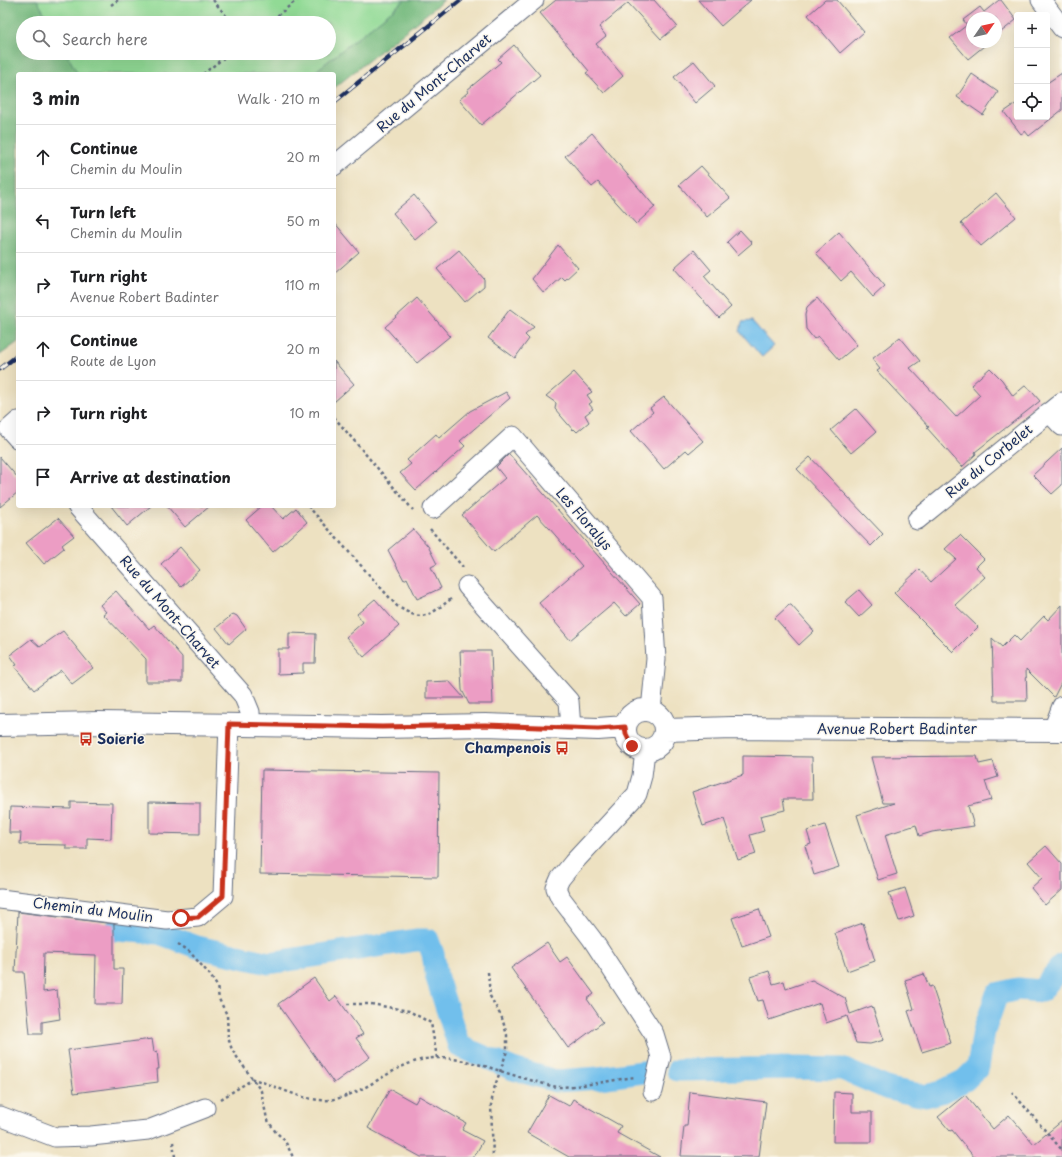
<!DOCTYPE html>
<html lang="en">
<head>
<meta charset="utf-8">
<style>
	:root { --surface:#fff; --page:#f6f6f6; --text:#202124; --muted:#757577; --line:#e0e0e0 }
	body { margin:0; font-family:"Playpen Sans",sans-serif; background:var(--page); color:var(--text) }
	.controls { position:absolute; right:12px; top:12px; display:grid; overflow:hidden; border-radius:4px; box-shadow:0 4px 16px #0002 }
	.controls button { width:36px; height:36px; display:grid; place-items:center; padding:0; border:0; border-bottom:1px solid var(--line); background:var(--surface); color:var(--text); font:20px sans-serif }
	.compass { position:absolute; left:966px; top:12px; width:36px; height:36px; border-radius:50%; background:var(--surface); box-shadow:0 4px 16px #0002; rotate:56deg }
	.stop { position:absolute; width:12px; height:12px; margin:-9px; border:3px solid #c8321e; border-radius:50%; background:#fff }
	.stop.end { background:#c8321e; border-color:#fff; box-shadow:0 1px 4px #0008 }
	.list { margin:0; padding:0; list-style:none }
	h2 { display:flex; justify-content:space-between; align-items:center; height:52px; margin:0; padding:0 16px; font-size:17px }
	h2 small { font-size:13px; font-weight:400; color:var(--muted) }
	.list li { display:grid; grid-template-columns:26px 1fr auto; gap:12px; align-items:center; box-sizing:border-box; height:64px; padding:0 16px; border-top:1px solid var(--line) }
	.list b { display:block; font-size:15px; white-space:nowrap }
	.list p { margin:0; font-size:13px; white-space:nowrap; color:var(--muted) }
	.list em { font-size:13px; font-style:normal; color:var(--muted) }
	.icon { flex:none; width:22px; height:22px; fill:none; stroke:currentColor; stroke-width:2; stroke-linecap:round; stroke-linejoin:round }
	.map { position:relative; flex:none; width:1062px; height:1157px; overflow:hidden }
	.search { position:absolute; background:var(--surface); box-shadow:0 4px 16px #0002; left:16px; top:16px; width:320px; height:44px; display:flex; align-items:center; gap:10px; box-sizing:border-box; padding:0 14px; border-radius:22px; color:var(--muted); font-size:15px }
	.panel { position:absolute; background:var(--surface); box-shadow:0 4px 16px #0002; left:16px; top:72px; width:320px; height:436px; border-radius:4px }
	.map>svg:first-child { display:block }
	.green { fill:#91da95; stroke:#56847a }
	.forest { fill:#74ba7e; stroke:#48746e }
	.water { fill:#71bfec; stroke:#4677a5 }
	.lines { fill:none; stroke-linecap:round; stroke-linejoin:round }
	.canal { stroke:#71bfec; stroke-width:23 }
	.building { fill:#ec9dc4 }
	.minor-casing { stroke:#646d81; stroke-width:21 }
	.primary-casing { stroke:#646d81; stroke-width:24 }
	.path { stroke:#646d81; stroke-width:2.5; stroke-dasharray:3 3; stroke-linecap:butt }
	.minor { stroke:#fff; stroke-width:19 }
	.primary { stroke:#fff; stroke-width:22 }
	.rail-casing { stroke:#1b2f5e; stroke-width:4.5 }
	.rail { stroke:#fbf7ec; stroke-width:3; stroke-dasharray:9; stroke-linecap:butt }
	.route { stroke:#c8321e; stroke-width:5 }
	.labels { text-anchor:middle; stroke-width:3; stroke-linejoin:round; paint-order:stroke }
	.street-label { font-size:14px; fill:#1b2f5e; stroke:#fbf7ec }
	.poi-label { font-size:14px; font-weight:bold; fill:#1b2f5e; stroke:#fbf7ec; text-anchor:start }
</style>
</head>
<body>
<div class="map">
<svg width="1062" height="1157" viewBox="0 0 1062 1157">
	<rect width="100%" height="100%" fill="#fbf7ec"/>
	<filter id="ink" filterUnits="userSpaceOnUse"><feTurbulence type="fractalNoise" baseFrequency=".025" numOctaves="2"/><feDisplacementMap in="SourceGraphic" scale="8" xChannelSelector="R" yChannelSelector="G"/><feConvolveMatrix kernelMatrix="1 2 1 2 8 2 1 2 1" color-interpolation-filters="sRGB"/></filter>
	<filter id="wash" filterUnits="userSpaceOnUse"><feTurbulence type="fractalNoise" baseFrequency=".012" numOctaves="4" result="noise"/><feDisplacementMap in="SourceGraphic" scale="16" xChannelSelector="R" yChannelSelector="G"/><feGaussianBlur stdDeviation="0.9" result="paint"/><feColorMatrix in="noise" values="0 0 0 0 0 0 0 0 0 0 0 0 0 0 0 0 0 1.4 0 .05"/><feComposite in="paint" operator="in"/></filter>
	<g filter="url(#wash)">
		<rect width="100%" height="100%" fill="#ede1c1"/>
		<path class="green" d="M15,0H405L312,74H64L50,53H329V23H30Z"/>
		<path class="forest" d="M0,0H37L50,23H23V53H66L78,74H18V342L0,355Z
			M405,0H444L334,88V74H312Z"/>
		<path class="water" d="M752,321L774,346L762,357L740,332L742,322Z"/>
		<g class="lines">
			<path class="canal" d="M116,930L159,933L197,947L269,963L416,940H428L433,954L437,978L459,1046L513,1069L556,1081L599,1078L643,1072
				M678,1070L798,1068L842,1069L889,1089L926,1096L941,1092L965,1080L978,1067L984,1031L997,994L1018,989L1041,991L1062,965"/>
		</g>
		<g id="blocks">
			<path class="building" d="M556,0H654L677,26L661,39L628,3L599,27L606,36L596,44L623,76L604,93L586,73L589,71L579,59L540,13Z
				M698,0H751L721,26Z
				M825,0H837L864,32L840,53L808,15Z
				M999,0H1001L1016,20L996,36V18H972V42H989L968,59L950,38L967,25L963,20L971,14L980,7L984,12Z
				M514,45L540,75L481,125L459,100L468,92L467,90L501,62L498,59Z
				M694,61L715,86L695,103L674,77Z
				M1062,73V110L1029,136L1025,131L1021,134L1004,112L1017,103V117H1047V83Z
				M972,74L998,92L983,115L957,97Z
				M592,133L655,207L636,224L598,182L592,187L565,156Z
				M701,166L730,198L707,217L679,185Z
				M996,193L1016,217L981,246L961,223Z
				M414,195L436,222L415,240L393,213Z
				M334,222L359,252L334,274Z
				M740,230L752,243L738,255L727,242Z
				M839,232L885,286L873,297L851,272L841,281L816,253Z
				M558,245L578,268L565,280L562,277L544,293L532,279Z
				M459,250L484,279V286L465,302L437,269Z
				M694,250L711,270L704,276L731,307L719,318L674,268Z
				M417,298L450,336L417,363L385,327Z
				M817,298L857,345L839,360L818,336L814,339L806,329L805,315L807,307Z
				M510,309L534,327L525,335L529,339L515,358L488,338Z
				M900,337L920,361L910,368L956,417L980,395L971,385L990,368L1002,380L1013,396L1026,385L1040,401L975,452L976,454L962,467L927,428L929,427L877,371L880,369L872,359Z
				M334,361L354,384L334,402Z
				M574,372L592,392L587,395L592,402L589,404L593,409L585,415L589,422L577,432L574,429L573,430L555,409L556,403L546,396Z
				M506,392L510,398L460,441L465,446L416,490L400,473L411,464L407,460L436,434L439,438L470,411Z
				M664,397L703,441L689,453L686,450L664,469L631,431L653,412L650,408Z
				M856,409L876,432L851,453L831,430Z
				M1062,448V485L1052,494L1033,475Z
				M509,454L640,604L626,616L614,603L570,640L539,603L582,566L549,528L537,515L494,552L462,515L505,478L496,467Z
				M0,457L18,478V492L0,507Z
				M810,457L883,534L871,546L797,469Z
				M111,506H151L127,526Z
				M167,506H210L185,527Z
				M262,506H271L283,519L296,508L307,522L273,552L246,520Z
				M58,518L74,536L62,545L64,548L44,564L26,543Z
				M413,529L428,546L437,564L431,567L441,588L417,599L407,578L404,580L388,550Z
				M960,535L984,559L976,567L985,577L955,605L978,627L953,652L894,593L919,569L931,582L956,559L945,549Z
				M180,547L200,570L181,587L161,564Z
				M859,590L872,605L859,617L845,602Z
				M116,591L149,629L154,625L182,657V682H146V659L103,614L106,612L100,605Z
				M375,599L399,626L364,657L346,637L363,622L357,614Z
				M789,605H791L814,631L799,645L775,618Z
				M1062,605V681L1054,697L1026,669L1027,701H994L992,638L1002,647L1014,635L1020,641L1044,616L1048,620Z
				M233,614L237,616L246,629L229,644L216,628Z
				M63,631L93,668L72,684L61,670L34,690L14,666L17,665L10,655L31,639L40,647Z
				M289,633L316,634L315,663H303V673L278,674V649H289Z
				M460,651H491L493,704H469L462,690Z
				M449,681L464,698H426V682Z
				M743,756L812,757L813,799H783L785,810L760,816L764,831L750,835L756,854L738,860L724,819L703,826L692,792L743,775Z
				M977,756L979,764L993,761L998,777L985,781L991,800L968,806L974,826L932,832L919,836L916,825L885,835L897,874L878,880L857,815L894,803H883L871,757Z
				M262,770L439,773L438,877L260,874Z
				M71,802L112,803L111,839L87,838V849H66V845L20,844L21,833H9L10,807L71,809Z
				M149,802L200,803V834L149,833Z
				M825,825L839,867L814,875L805,846L811,844L807,831Z
				M1046,846L1062,864V890L1045,905L1031,888L1042,878L1028,862Z
				M905,888L914,916L899,921L889,893Z
				M759,909L769,937L742,946L732,918Z
				M18,912L114,924V969H123L122,1004H95L96,955L44,953L43,992L57,990L60,1019L42,1022V1034H30L24,972H15Z
				M863,923L875,961L847,971L835,933Z
				M547,943L560,962L567,957L594,994L587,999L603,1022L568,1048L511,968Z
				M769,971L773,984L784,981L786,989L812,980L845,998L850,1014L872,1006L884,1040L870,1044L856,1043L847,1016L826,1023L820,1003L769,1020L763,1000L758,1001L750,977Z
				M924,974L929,987L932,986L951,1043L922,1052L908,1011L914,1009L905,980Z
				M314,978L330,1001L336,996L363,1034L356,1038L370,1057L334,1083L278,1004Z
				M152,1039L154,1052L157,1051L159,1069H157L158,1082L74,1093L68,1050Z
				M390,1089L415,1103L419,1096L466,1123L462,1130L483,1141L474,1157H421L368,1128Z
				M690,1092L766,1102L759,1157L681,1156L684,1126H687Z
				M834,1092L852,1093V1112H872V1142H833Z
				M549,1095L569,1106L573,1099L621,1126L617,1133L660,1157H569L527,1133Z
				M965,1095L993,1129L1009,1115L1034,1144L1062,1121V1157H974L952,1130L950,1131L938,1117Z"/>
		</g>
	</g>
	<g filter="url(#ink)">
		<use href="#blocks" fill-opacity="0" stroke="#646d81" stroke-width="1"/>
		<g class="lines">
			<g class="minor-casing">
				<path id="minor" d="M1041,0L1062,28
					M334,166L534,0
					M1049,412L1062,426
					M18,421L9,429L18,439
					M77,506L243,695L250,712V724
					M433,509L513,436L652,598L656,659L651,710
					M917,520L1062,402
					M467,586L569,701L571,728
					M1053,730L1062,706
					M645,751L642,776L637,794L573,863L560,879L556,888L560,897L592,939L654,1034L661,1057L653,1091
					M0,899L167,920L198,917L223,896L229,724
					M0,1116L55,1137L91,1136L148,1130L205,1108"/>
			</g>
			<g class="primary-casing">
				<path id="primary" d="M625 730a20 20 0 1 1 40 0a20 20 0 1 1-40 0Z
					M0,725L99,723L382,727L485,725L598,729L625,727
					M666,730L732,728L1062,730"/>
			</g>
			<path class="path" d="M213,0L232,23
				M111,5L118,0
				M268,23L297,0
				M203,74L230,53
				M334,417L413,510
				M308,506L397,606C423,623 428,616 451,599
				M430,529L463,567
				M178,944L188,950L210,975L217,986L219,999L227,1015L228,1037L232,1050L261,1091L267,1119L275,1131L285,1141L293,1157
				M488,972L490,996L502,1018L507,1035V1051L494,1089L491,1105L493,1157
				M347,1004H371L409,1011L431,1023L437,1058
				M1012,1092L1062,1150
				M221,1099L253,1079C277,1086 304,1102 329,1100C369,1095 396,1058 437,1058C472,1058 501,1073 534,1081C541,1083 550,1086 557,1087C581,1087 612,1080 635,1077
				M173,1142L175,1157"/>
			<use href="#minor" class="minor"/>
			<use href="#primary" class="primary"/>
			<g class="rail-casing">
				<path id="rail" d="M334,102L461,0
					M0,369L18,355"/>
			</g>
			<use href="#rail" class="rail"/>
		</g>
	</g>
	<g class="lines" filter="url(#ink)">
		<path class="route" d="M181,918L198,917L223,896L229,724L382,727L485,725L598,729L625,727L626,734L632,746"/>
	</g>
	<defs>
		<g id="bus-bare" transform="scale(1.08)"><path d="M-5-6H5V4H4V6H2V4H-2V6H-4V4H-5ZM-3.5-4V0h7V-4ZM-3.5 1.2v1.5H-2V1.2ZM2 1.2v1.5H3.5V1.2Z" fill="#c8321e" stroke="#fbf7ec" stroke-width="2.5" paint-order="stroke"/></g>
	</defs>
	<g fill-rule="evenodd">
		<use href="#bus-bare" x="86" y="739"/>
		<use href="#bus-bare" x="562" y="748"/>
	</g>
	<g class="labels">
		<g class="street-label">
			<text transform="translate(434 83) rotate(-40)" y="5">Rue du Mont-Charvet</text>
			<text transform="translate(989 461) rotate(-39)" y="5">Rue du Corbelet</text>
			<text transform="translate(584 519) rotate(49)" y="5">Les Floralys</text>
			<text transform="translate(170 612) rotate(49)" y="5">Rue du Mont-Charvet</text>
			<text x="897" y="734">Avenue Robert Badinter</text>
			<text transform="translate(93 910) rotate(7)" y="5">Chemin du Moulin</text>
		</g>
		<g class="poi-label">
			<text x="97" y="744">Soierie</text>
			<text x="551" y="753" text-anchor="end">Champenois</text>
		</g>
	</g>
</svg>
<div class="controls">
<button>+</button>
<button>−</button>
<button><svg class="icon" aria-label="locate" viewBox="0 0 24 24"><circle cx="12" cy="12" r="6"/><path d="M12 2v4M12 18v4M2 12h4M18 12h4"/></svg></button>
</div>
<svg class="compass" viewBox="-18 -18 36 36"><path d="M0-13l5 13h-10z" fill="#e53935"/><path d="M0 13l5-13h-10z" fill="#757577"/></svg>
<div class="stop" style="left:181px;top:918px"></div>
<div class="stop end" style="left:632px;top:746px"></div>
<div class="search"><svg class="icon" aria-label="search" viewBox="0 0 24 24"><circle cx="10" cy="10" r="6"/><path d="M15 15l6 6"/></svg>Search here</div>
<section class="panel">
<h2>3 min<small>Walk · 210 m</small></h2>
<ul class="list">
<li><svg class="icon" aria-label="ahead" viewBox="0 0 24 24"><path d="M12 20V5M6 11l6-6 6 6"/></svg><div><b>Continue</b><p>Chemin du Moulin</p></div><em>20 m</em></li>
<li><svg class="icon" aria-label="left" viewBox="0 0 24 24"><path d="M17 20v-9H6M10 6l-5 5 5 5"/></svg><div><b>Turn left</b><p>Chemin du Moulin</p></div><em>50 m</em></li>
<li><svg class="icon" aria-label="right" viewBox="0 0 24 24"><path d="M7 20v-9h11M14 6l5 5-5 5"/></svg><div><b>Turn right</b><p>Avenue Robert Badinter</p></div><em>110 m</em></li>
<li><svg class="icon" aria-label="ahead" viewBox="0 0 24 24"><path d="M12 20V5M6 11l6-6 6 6"/></svg><div><b>Continue</b><p>Route de Lyon</p></div><em>20 m</em></li>
<li><svg class="icon" aria-label="right" viewBox="0 0 24 24"><path d="M7 20v-9h11M14 6l5 5-5 5"/></svg><div><b>Turn right</b></div><em>10 m</em></li>
<li><svg class="icon" aria-label="arrive" viewBox="0 0 24 24"><path d="M6 21V4h12l-3 4 3 4H6"/></svg><div><b>Arrive at destination</b></div></li>
</ul>
</section>
</div>
</body>
</html>
